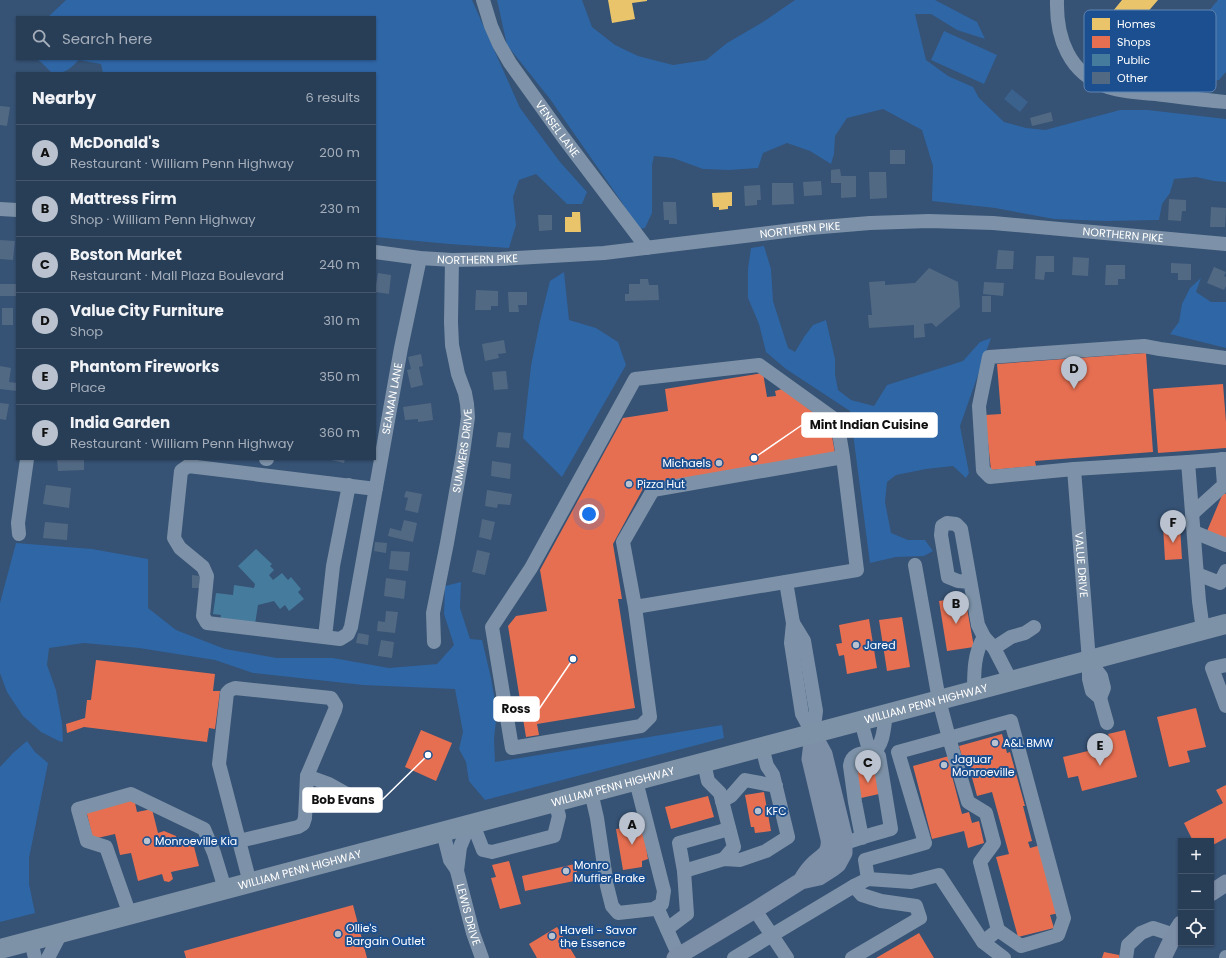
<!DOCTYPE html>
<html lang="en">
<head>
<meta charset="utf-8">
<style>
	:root { --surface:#283e57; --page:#344961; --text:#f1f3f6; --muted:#a5aeba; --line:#44576d; --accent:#b9c2ce }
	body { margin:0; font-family:Poppins,sans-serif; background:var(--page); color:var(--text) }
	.controls { position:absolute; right:12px; bottom:12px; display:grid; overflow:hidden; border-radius:0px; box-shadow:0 1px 3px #0004 }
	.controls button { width:36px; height:36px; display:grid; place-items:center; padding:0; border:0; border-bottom:1px solid var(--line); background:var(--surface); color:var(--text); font:20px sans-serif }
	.you { position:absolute; left:589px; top:514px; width:14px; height:14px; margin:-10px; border:3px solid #fff; border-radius:50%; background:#1a73e8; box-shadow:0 0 0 6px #1a73e833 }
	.badge { display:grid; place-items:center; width:26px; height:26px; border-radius:50%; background:var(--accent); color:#111; font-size:13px; font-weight:700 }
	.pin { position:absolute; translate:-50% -33px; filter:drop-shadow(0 1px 2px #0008) }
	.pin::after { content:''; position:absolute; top:21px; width:14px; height:12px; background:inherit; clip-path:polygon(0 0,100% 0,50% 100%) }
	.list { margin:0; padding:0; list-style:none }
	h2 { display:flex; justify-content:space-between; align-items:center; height:52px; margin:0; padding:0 16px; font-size:17px }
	h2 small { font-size:13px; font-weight:400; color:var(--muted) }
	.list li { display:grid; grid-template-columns:26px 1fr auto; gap:12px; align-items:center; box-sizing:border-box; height:56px; padding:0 16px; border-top:1px solid var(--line) }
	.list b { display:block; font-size:15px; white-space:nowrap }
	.list p { margin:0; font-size:13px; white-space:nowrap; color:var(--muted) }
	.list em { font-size:13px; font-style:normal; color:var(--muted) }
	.icon { flex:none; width:22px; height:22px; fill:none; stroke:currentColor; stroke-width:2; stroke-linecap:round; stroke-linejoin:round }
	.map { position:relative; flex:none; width:1226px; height:958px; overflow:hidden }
	.search { position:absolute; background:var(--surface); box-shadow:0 1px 3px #0004; left:16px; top:16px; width:360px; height:44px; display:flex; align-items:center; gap:10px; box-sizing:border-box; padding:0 14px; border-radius:0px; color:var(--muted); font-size:15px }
	.panel { position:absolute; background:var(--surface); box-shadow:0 1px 3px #0004; left:16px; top:72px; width:360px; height:388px; border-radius:0px }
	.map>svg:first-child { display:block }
	.green { fill:#2f66a5 }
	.water { fill:#3b618d }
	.homes { fill:#e9c46a }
	.shops { fill:#e76f51 }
	.public { fill:#457b9d }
	.building { fill:#526984 }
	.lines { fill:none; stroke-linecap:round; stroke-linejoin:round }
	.minor { stroke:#7d92a8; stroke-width:14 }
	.major { stroke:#7d8ea7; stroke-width:17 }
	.highway { stroke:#7e92a7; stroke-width:20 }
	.poi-dot { fill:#b9c2ce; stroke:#1b4f8f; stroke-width:1.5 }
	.labels { text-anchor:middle; stroke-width:4; stroke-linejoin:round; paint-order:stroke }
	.street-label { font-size:11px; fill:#fff; stroke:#1b4f8f }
	.poi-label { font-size:11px; fill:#fff; stroke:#1b4f8f; text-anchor:start }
	.key { fill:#1b4f8f; stroke:#5f84b1; stroke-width:1 }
	.key-label { font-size:11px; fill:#fff }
	.leader { fill:none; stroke:#fff; stroke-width:1.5 }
	.callout-dot { fill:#fff; stroke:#1b4f8f; stroke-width:1.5 }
	.callout { fill:#fff; stroke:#fff; stroke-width:1.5 }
	.callout-label { font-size:12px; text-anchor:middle; font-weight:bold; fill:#111 }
</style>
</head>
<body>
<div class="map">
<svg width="1226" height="958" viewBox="0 0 1226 958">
	<rect width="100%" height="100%" fill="#365274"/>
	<path class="green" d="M66,0H472L520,108L560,162L587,192L582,204H567L536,174L519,180L513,197L516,225L509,248L449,244L375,237V73H103L101,64L79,60C68,70 67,73 52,73L41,62L36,59H375V17H48Z
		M497,0H582L592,27L615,45L638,56L673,65L706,60L727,43L763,22L795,0H935L977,22L985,39L957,30L931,14H915L926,60L948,76L973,87L979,98L1004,122L1026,128L1045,130L1120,110H1148L1226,119V182L1214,181L1196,177L1174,179L1170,193L1162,204L1159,220L1106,221L1054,219L995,208L932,201L933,166L922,130L883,109L847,118L835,136L834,154L831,164L810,151L787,143L763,153L758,168L729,170L703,169L673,158L654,156L652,165V213L645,228L638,229L621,201L550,99L507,45Z
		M1218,0H1226V72L1219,80L1195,82L1164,78L1102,61L1087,40L1090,30L1109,44L1147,50L1173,47L1192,31Z
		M944,31L997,55L984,84L931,60Z
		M764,246L771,269L773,301L788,348L795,352L804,337L813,325L826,320L835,359V374L838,390L851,400L874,406L887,385L963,361L980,342L991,338L960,426L969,473L966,478L953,466L926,469L896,475L887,482L885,502L891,533L908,540H925L933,551L924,556L896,557L870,563L850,411L786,369L766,352L759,324L748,298V269L751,248Z
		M564,272L569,320L596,328L618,342L626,365L562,477L523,438L531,366L540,321L550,281Z
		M1201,278L1196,292L1211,302H1226V348L1170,334L1179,322L1182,304L1190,288Z
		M16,543L92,549L148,559V608L176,630L225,649L277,658H333L389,668L437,664L454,645L444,614L445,586L461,582L460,608L470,639L482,640L491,678L497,713L494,738L495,762L722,725L724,738L485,800L469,781L466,762L459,749L463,732L455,689L363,685L253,673L215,660L139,648L84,643L49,648L47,665L56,690L62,723L63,741L61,742L41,732L23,716L7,692L0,673V603Z
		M27,741L35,752L48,763L29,858V884L35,913L0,922V767L13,753Z"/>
	<path class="water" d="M1012,89L1028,102L1020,112L1004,99Z"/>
	<path class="homes" d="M608,0H647V1L632,3L635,19L612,23Z
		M1122,0H1158L1133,29L1113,11Z
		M732,192V206H728V209L719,210V207H713L712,193Z
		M572,212H580L581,232H565V217H572Z"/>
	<path class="shops" d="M1146,353L1153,452L1035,461L1036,466L991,470L985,415L1001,414L997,364Z
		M763,373L767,397L776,396L775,391L782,389L830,425L835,453L645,485L613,544L622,599H618L635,708L537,724L539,735L526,737L508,626L516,616L547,611L540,570L623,418L668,411L665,389Z
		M1223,384L1226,422V448L1158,453L1153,389Z
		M1223,493L1226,494V539L1207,531Z
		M1163,526H1180L1182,559L1165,560Z
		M965,597L974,647L947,651L939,601Z
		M902,617L910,667L887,671L879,620Z
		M869,619L877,668L847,674L844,655L839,656L836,644L842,643L839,625Z
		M96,660L215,674L213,691H220L215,729L209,728L207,742L84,727L67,733L66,724L85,718L87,700H91Z
		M1196,708L1206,747L1187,751L1190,762L1169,767L1157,717Z
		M421,730L452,743L436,781L405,767Z
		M1125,730L1137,777L1082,791L1078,776L1068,778L1063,757L1088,751L1091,745L1096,747L1098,743L1095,742V738L1096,735L1100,734L1105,738L1109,737L1108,734Z
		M1002,734L1007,753L1010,752L1025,806H1023L1032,841L1028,842L1030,848L1041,845L1059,913L1050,915L1054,928L1018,937L996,857L1009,854L992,792L977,796L967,759L963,760L959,746Z
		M949,756L954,775L952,776L962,814L969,812L972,823L979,821L984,843L968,848L964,831L932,839L913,766Z
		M875,769L879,794L861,798L857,772Z
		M1226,785V838L1211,846V841H1193L1184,823L1223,803L1216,790Z
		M764,792L771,831L755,833L754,827H751L745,795Z
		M708,796L714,817L671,829L665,807Z
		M134,798L137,812L152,809L158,833L164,831L176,836L177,843L192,839L199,866L171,872L173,879L169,882L164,881L162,874L138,881L131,853L120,855L115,834L93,839L86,810Z
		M630,827V831L643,829L648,859L642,861V867L623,870L616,829Z
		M509,861L521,904L500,909L491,878L496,877L492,865Z
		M575,864L579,880L525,891L522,876Z
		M353,905L367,958H186L184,951Z
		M557,927L576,958H537L529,944Z
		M919,933L934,958H876Z
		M1104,952L1119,955V958H1102Z"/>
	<path class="public" d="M256,549L272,564L270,566L274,570L269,575L273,580L282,573L288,580L291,577L301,589L298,592L304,599L289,611L285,605L280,609L274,601L258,605L255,624L220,620L221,615L213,614L216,593L233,595L234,585L254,588L255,584L238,566Z"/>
	<path class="building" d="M0,106L10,107L7,126L0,125Z
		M1051,112L1053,121L1032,126L1030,118Z
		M890,150H905V164H890Z
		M840,169L841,176H856V197L841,198V183H831V170Z
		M869,172H886L887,198L870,199Z
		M821,181L822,195L804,196L803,182Z
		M772,183H793L794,204L772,205Z
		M760,185L761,200H757V205L745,206L744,186Z
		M1169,199L1186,200V211H1182L1181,221L1168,220Z
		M663,202H676L677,224H669V220H664Z
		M1211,207L1226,208L1225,227H1210Z
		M538,215H552V230L539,231Z
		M0,240L15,241L13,260L0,259Z
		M998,250L1014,251L1013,269H996Z
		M1036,256H1054V272H1045L1044,280L1035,279Z
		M1073,257L1089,258L1088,276L1072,275Z
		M1171,263L1191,264V280H1178V273H1171Z
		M1106,265H1125V279H1118V285H1105Z
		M1214,267L1226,272L1224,276L1226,277V286L1224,290L1207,283Z
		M929,268L958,282L960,307L936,327L932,323L924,324L925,337L914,338V325L869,328L868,315H872L869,282L885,281V285L915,283Z
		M378,273L391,275L389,294L375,292Z
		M640,279H648L649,285H658L659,300L625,301V294H629V284H640Z
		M984,282L1004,283L1003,296L983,294Z
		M0,284H17V296H0Z
		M476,290L498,291V306H491V310H475Z
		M508,292H527V305H518L519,312H509Z
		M982,296H991V312H982Z
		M2,308H13V325H2Z
		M504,340L506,353L498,354L499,358L485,361L482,344Z
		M421,354L423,366L419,367L423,385L411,388L407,370L411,369L408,357Z
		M0,366L11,368L9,382L17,383V391L0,389Z
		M506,371L508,389L494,390L492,372Z
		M0,403L9,404L6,420L0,419Z
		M431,403L433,420L418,422V419L405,420L403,407Z
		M498,432L511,433L509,448L496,447Z
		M57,459H84V470L58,471Z
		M327,459H345L344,463Z
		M492,461L511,464L510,479L491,476Z
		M46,485L71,488L69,508L43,504Z
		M487,490L512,494L510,505L498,504L497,508L485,506Z
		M406,491L422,494L418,513L405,510L408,498L404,497Z
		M482,519L495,522L491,540L479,537Z
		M404,520L417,523L413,542L388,536L390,528L401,531Z
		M45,522L68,524L67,540L43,538Z
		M375,542L387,543L386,553L374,551Z
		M477,550L490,553L485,575L472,572Z
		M391,551L410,552L408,571L389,569Z
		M192,575L200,576L199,588H192Z
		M386,578L406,581L404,599L384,596Z
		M386,611L398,612L395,633L377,631L378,621L385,622Z
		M358,633L369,635L368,645L356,643Z
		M381,640L394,642L392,658L378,656Z"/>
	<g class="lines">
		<g class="minor">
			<path id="s1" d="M483,0L491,26L499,44L510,63L563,137L647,248"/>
			<path d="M1057,0C1056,38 1069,74 1108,87C1124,92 1140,93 1156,94C1180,97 1203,100 1226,102"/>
			<path d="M0,209L17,210"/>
			<path id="s2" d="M375,252L420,258L452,260L501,259L604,253L810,228L870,223L929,221L993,223L1226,244"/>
			<path d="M266,459H267"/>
			<path d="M1188,462L1226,459"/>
			<path id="s3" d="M1074,469L1089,661V679L1092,691L1100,698L1107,723"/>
			<path id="s4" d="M376,489L188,466L181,471L174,538L180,548L203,567L207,576L203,616L207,623L340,639L348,634L351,627L401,348L420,258"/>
			<path d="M1193,513L1224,485L1222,459"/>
			<path d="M1194,532L1226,545"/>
			<path d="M19,534L18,523L27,459"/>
			<path d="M915,565L939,700L949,738L1011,721L1064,918L1058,935L1021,946L998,930L983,942L1004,958"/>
			<path d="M1197,574L1220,583L1226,571"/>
			<path d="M786,582L793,623L791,643L802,714L813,734"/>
			<path d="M970,582L958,581L948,577L941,535L942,526L947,523L956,524L961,529L978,625L984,637L994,648L1011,681"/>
			<path d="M635,607L857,570L843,457L653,490L623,542L635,607L650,717L641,726L512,748L492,627L531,568L635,379L759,365L837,421L843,457"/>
			<path d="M793,623L804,641L816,711L813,734"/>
			<path d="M1203,630L1199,601L1188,462L1074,469L990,477L983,470L979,406L989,357L1144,346L1160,349L1226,358"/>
			<path d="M325,637L333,566L349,485"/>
			<path id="s5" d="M434,642L433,613L447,543L463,453L468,417L467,404L465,393L458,374L452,345L451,322L452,260"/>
			<path d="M994,648L1011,637L1025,633L1034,627"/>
			<path d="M1089,661L1101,676L1104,688L1100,698"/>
			<path d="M1226,665L1212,668L1226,706"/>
			<path d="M974,691C974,672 974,653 984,637"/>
			<path d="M861,721L867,743L874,751C884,745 884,725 886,714"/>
			<path d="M704,763L708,781L720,793L734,847L724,859"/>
			<path d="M307,776L329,784L347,794"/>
			<path d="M591,792L597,818L607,886L612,906L618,913L654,909L662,904L664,891L636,781"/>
			<path d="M722,801L731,796L745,780L776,786"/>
			<path d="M473,824L483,850L492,852L554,836L559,816L555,802"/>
			<path id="s6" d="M469,825L460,847L457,871L473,933L482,958"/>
			<path d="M443,832L450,860L457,870"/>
			<path d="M239,841L298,827L303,824L305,818L307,776L335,710L336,706L331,698L235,688L230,690L227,693L219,764L250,883"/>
			<path d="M836,847C853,839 873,834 891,829L879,756L874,751C863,753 851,753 850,766L855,802L862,838"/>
			<path d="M684,871L724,859L740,860L766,851L788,837L773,775L767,766L762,747"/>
			<path d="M868,879L911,882L939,875L983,942"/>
			<path d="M854,886L868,879L865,860L925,843L898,752L949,738L968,802L986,813L994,843L980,862L998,930"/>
			<path d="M657,907L679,956"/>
			<path d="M755,910L787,958"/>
			<path d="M130,915L106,847L87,841L78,809L131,794L204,829L214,853L225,889"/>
			<path d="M667,929L687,914L684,871L679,843L729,829"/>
			<path d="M31,941L35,958"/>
			<path d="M48,958L61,933"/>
			<path d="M734,958L854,886L862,895L881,901L916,906L920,918L852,958"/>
			<path d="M1126,958L1128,945L1141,933L1153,928L1174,935"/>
			<path d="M1226,958V957"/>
		</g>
		<path class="major" d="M801,881C804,876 807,871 811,867C820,856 831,856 829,839L810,759L813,734
			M1211,893L1226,883
			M675,958L755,910L801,881L819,877L833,868L838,864L844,853V836L824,754L813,734
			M1163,958L1174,935L1181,924"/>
		<path class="highway" id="s7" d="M0,949L1226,624"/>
	</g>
	<g class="poi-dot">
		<circle cx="719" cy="463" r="4"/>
		<circle cx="629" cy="484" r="4"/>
		<circle cx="856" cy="645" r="4"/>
		<circle cx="995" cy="743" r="4"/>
		<circle cx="944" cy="765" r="4"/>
		<circle cx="758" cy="811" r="4"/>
		<circle cx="147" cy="841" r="4"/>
		<circle cx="566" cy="871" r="4"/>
		<circle cx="338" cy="934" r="4"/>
		<circle cx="552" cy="936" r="4"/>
	</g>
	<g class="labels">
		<g class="street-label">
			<text dy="4" stroke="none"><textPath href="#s1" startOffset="150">VENSEL LANE</textPath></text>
			<text dy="4" stroke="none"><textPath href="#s2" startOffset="427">NORTHERN PIKE</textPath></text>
			<text dy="4" stroke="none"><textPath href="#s2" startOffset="751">NORTHERN PIKE</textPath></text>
			<text dy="4" stroke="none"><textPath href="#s2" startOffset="103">NORTHERN PIKE</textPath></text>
			<text dy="4" stroke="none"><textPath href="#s4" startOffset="748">SEAMAN LANE</textPath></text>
			<text dy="4" stroke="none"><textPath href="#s5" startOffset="194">SUMMERS DRIVE</textPath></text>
			<text dy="4" stroke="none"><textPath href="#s3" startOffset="96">VALUE DRIVE</textPath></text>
			<text dy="4" stroke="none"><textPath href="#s7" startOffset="958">WILLIAM PENN HIGHWAY</textPath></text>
			<text dy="4" stroke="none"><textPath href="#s7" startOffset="634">WILLIAM PENN HIGHWAY</textPath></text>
			<text dy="4" stroke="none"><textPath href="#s7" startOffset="310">WILLIAM PENN HIGHWAY</textPath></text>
			<text dy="4" stroke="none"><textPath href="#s6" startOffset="93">LEWIS DRIVE</textPath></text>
		</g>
		<g class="poi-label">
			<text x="711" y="467" text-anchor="end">Michaels</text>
			<text x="637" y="488">Pizza Hut</text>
			<text x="864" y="649">Jared</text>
			<text x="1003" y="747">A&amp;L BMW</text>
			<text x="952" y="763">Jaguar<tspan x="952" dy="13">Monroeville</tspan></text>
			<text x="766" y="815">KFC</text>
			<text x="155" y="845">Monroeville Kia</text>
			<text x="574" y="869">Monro<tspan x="574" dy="13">Muffler Brake</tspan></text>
			<text x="346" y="932">Ollie's<tspan x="346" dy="13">Bargain Outlet</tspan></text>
			<text x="560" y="934">Haveli - Savor<tspan x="560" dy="13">the Essence</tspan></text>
		</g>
	</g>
	<rect x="1084" y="10" width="132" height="82" rx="6" class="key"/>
	<rect x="1092" y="18" width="18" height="12" fill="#e9c46a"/>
	<rect x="1092" y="36" width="18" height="12" fill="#e76f51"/>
	<rect x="1092" y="54" width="18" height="12" fill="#457b9d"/>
	<rect x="1092" y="72" width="18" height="12" fill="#526984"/>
	<g class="key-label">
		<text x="1117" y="28">Homes</text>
		<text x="1117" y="46">Shops</text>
		<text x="1117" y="64">Public</text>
		<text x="1117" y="82">Other</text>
	</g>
	<path class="leader" d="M754 458L802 425M573 659L539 709M428 755L382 800"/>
	<g class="callout-dot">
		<circle cx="754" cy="458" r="4"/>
		<circle cx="573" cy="659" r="4"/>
		<circle cx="428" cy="755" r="4"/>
	</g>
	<g class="callout">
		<rect x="802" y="413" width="135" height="24" rx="4"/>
		<rect x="494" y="697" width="45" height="24" rx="4"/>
		<rect x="303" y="788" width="79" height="24" rx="4"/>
	</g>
	<g class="callout-label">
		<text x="869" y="429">Mint Indian Cuisine</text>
		<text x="516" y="713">Ross</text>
		<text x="343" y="804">Bob Evans</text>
	</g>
</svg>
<div class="controls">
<button>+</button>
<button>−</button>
<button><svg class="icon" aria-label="locate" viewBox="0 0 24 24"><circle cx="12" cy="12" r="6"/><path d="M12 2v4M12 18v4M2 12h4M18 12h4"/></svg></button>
</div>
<div class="you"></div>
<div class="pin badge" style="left:632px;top:845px">A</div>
<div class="pin badge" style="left:956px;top:624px">B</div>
<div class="pin badge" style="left:868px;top:783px">C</div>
<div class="pin badge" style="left:1074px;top:389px">D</div>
<div class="pin badge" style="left:1100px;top:766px">E</div>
<div class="pin badge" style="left:1173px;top:543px">F</div>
<div class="search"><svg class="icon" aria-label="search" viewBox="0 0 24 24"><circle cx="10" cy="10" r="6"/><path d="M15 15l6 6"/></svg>Search here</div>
<section class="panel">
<h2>Nearby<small>6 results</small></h2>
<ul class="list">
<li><span class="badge">A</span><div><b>McDonald's</b><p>Restaurant · William Penn Highway</p></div><em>200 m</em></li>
<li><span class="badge">B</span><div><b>Mattress Firm</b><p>Shop · William Penn Highway</p></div><em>230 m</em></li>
<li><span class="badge">C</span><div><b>Boston Market</b><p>Restaurant · Mall Plaza Boulevard</p></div><em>240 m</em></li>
<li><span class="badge">D</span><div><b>Value City Furniture</b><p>Shop</p></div><em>310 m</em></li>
<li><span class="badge">E</span><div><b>Phantom Fireworks</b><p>Place</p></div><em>350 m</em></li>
<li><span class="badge">F</span><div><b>India Garden</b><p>Restaurant · William Penn Highway</p></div><em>360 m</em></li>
</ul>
</section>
</div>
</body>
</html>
